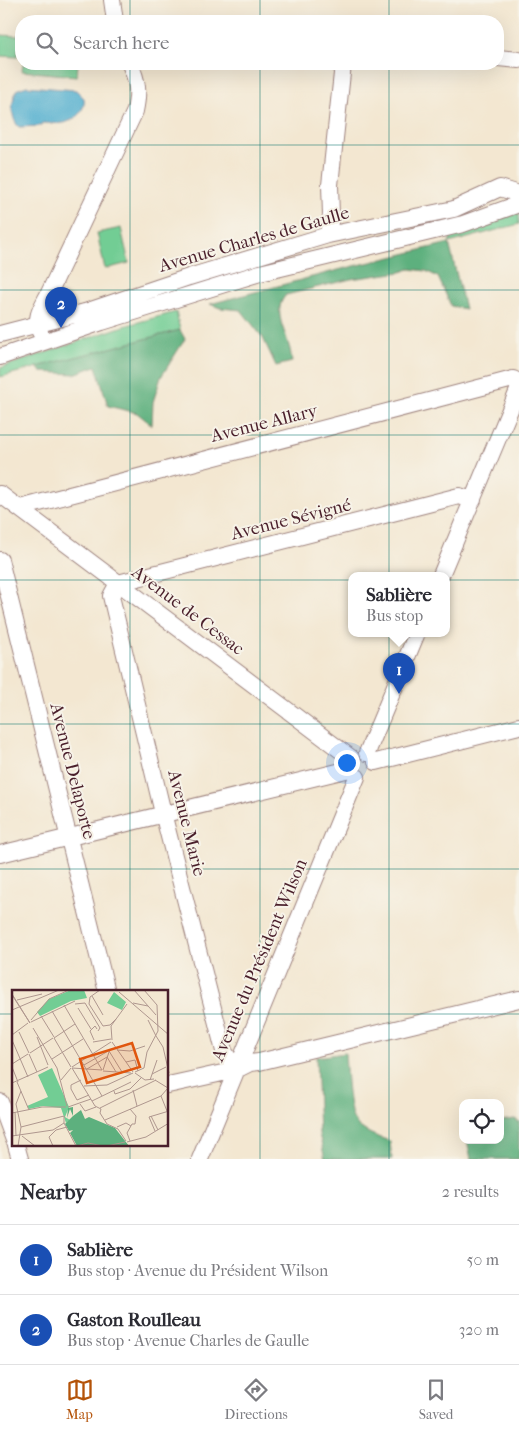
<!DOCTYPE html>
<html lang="en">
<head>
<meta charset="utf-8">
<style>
	:root { --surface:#fff; --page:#f2f2f3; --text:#2b2b33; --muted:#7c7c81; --line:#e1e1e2; --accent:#b45309 }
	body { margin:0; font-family:"IM FELL French Canon",serif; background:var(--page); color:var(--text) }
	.controls { position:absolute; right:15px; bottom:15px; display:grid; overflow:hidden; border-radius:10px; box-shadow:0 5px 20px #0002 }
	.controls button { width:45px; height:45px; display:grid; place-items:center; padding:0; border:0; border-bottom:1px solid var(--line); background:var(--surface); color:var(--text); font:25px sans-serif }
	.you { position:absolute; left:346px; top:762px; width:18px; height:18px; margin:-12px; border:4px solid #fff; border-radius:50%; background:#1a73e8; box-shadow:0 0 0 8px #1a73e833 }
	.badge { display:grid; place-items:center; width:32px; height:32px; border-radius:50%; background:var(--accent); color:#fff; font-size:16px; font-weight:700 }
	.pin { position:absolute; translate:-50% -41px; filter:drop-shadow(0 1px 2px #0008) }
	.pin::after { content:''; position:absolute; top:26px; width:18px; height:15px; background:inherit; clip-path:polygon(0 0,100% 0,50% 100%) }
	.popup { position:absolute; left:348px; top:572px; width:102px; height:65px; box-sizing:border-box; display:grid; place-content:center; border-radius:10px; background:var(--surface); filter:drop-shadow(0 1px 4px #0005); font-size:16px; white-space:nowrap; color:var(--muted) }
	.popup b { font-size:19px; color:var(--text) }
	.popup::after { content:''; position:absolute; left:50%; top:100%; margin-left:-10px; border:10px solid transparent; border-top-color:var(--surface) }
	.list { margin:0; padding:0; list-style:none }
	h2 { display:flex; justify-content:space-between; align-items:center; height:65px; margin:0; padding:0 20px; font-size:21px }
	h2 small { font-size:16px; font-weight:400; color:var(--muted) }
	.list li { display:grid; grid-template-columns:32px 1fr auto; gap:15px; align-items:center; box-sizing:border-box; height:70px; padding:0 20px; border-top:1px solid var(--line) }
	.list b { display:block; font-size:19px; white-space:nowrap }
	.list p { margin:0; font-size:16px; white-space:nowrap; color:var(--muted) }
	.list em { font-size:16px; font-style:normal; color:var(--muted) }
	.icon { flex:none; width:28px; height:28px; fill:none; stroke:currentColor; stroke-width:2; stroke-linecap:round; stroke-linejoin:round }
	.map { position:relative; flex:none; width:519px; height:1159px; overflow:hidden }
	.search { position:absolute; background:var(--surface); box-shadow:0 5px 20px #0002; left:15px; right:15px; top:15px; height:55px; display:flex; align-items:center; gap:12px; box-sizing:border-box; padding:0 18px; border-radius:20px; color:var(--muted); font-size:19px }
	.sheet { height:205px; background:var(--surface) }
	nav { display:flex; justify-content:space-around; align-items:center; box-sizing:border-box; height:70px; border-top:1px solid var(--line); background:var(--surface); font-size:14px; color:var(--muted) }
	nav a { display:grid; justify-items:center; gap:2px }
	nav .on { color:var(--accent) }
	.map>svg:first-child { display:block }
	.green { fill:#72cd94; stroke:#5e7660 }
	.forest { fill:#5db07e; stroke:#546854 }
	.water { fill:#50aecf; stroke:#4d667d }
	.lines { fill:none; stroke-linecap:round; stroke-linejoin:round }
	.minor-casing { stroke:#9e837e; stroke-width:18 }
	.minor { stroke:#fff; stroke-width:16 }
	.grid { fill:none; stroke:#0f766e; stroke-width:1; stroke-opacity:0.55 }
	.labels { text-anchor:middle; stroke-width:4; stroke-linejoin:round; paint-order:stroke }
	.street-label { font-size:18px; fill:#4a1f2b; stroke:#f7f3e8 }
	.inset-road { fill:none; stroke:#af978f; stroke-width:1 }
	.view { fill:#e0560e; fill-opacity:0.15; stroke:#e0560e; stroke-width:2.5 }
	.inset-edge { fill:none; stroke:#4a1f2b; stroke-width:2.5 }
</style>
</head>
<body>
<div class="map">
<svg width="519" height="1159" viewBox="0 0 519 1159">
	<rect width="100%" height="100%" fill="#f7f3e8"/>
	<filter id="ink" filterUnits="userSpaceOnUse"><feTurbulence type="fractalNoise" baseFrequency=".02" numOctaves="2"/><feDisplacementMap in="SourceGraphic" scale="10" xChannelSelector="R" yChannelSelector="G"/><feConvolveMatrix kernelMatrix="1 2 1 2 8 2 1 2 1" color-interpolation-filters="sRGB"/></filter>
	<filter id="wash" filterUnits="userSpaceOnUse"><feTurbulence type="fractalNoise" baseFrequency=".0096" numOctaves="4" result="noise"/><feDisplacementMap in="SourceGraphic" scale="20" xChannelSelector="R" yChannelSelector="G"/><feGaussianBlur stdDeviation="1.12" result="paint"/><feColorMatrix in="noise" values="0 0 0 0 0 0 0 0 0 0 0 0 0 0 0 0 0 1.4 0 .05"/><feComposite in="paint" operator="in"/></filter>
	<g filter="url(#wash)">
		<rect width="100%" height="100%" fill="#f3e7d1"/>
		<path class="green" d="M19,33H21V49H18L17,57L0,56V35L18,36Z
			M23,64H78L77,76L22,71Z
			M519,210V224L449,243L451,236Z
			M121,228L129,263L105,269L97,233Z
			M176,312L180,330L0,377V368L124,326Z"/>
		<path class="forest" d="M449,243L465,309L451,306L438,277L426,271L410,269L401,272L351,279L286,295C272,310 285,330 289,346C291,351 291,357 292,362L276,366L263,338L241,310L220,308L210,304L342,269Z
			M180,330L185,339L161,377L153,402L152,425L137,413L108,406L96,366L74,374L41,372L37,367Z
			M345,1053C346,1066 348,1111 354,1120C361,1132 378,1137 390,1141L392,1159H325L319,1134L316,1057Z
			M515,1119L519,1122V1159H471L467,1140H500V1121Z"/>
		<path class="water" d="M27,86L76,90L84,98C86,110 75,121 63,123C56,124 49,123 42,123L40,126L19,127C10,118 11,99 18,89Z"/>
	</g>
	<g filter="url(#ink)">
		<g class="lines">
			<g class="minor-casing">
				<path id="minor" d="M112,0L115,21
					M498,58L519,60
					M328,235L331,215L330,185L343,64
					M40,332C34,317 42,307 49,293L135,111C139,92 138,82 130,64
					M0,334L85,312L189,277L328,235L454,209L500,188L519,194
					M0,357L102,322L260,273L463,224L519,204
					M0,494L351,758
					M20,508L513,379L519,382
					M0,560L107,992
					M441,575L519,388
					M367,753L417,633
					M376,762L519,726
					M0,854L350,769
					M236,1070L224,1051L163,813L111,596L118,583L459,496L473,500
					M168,1085L236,1070L250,1063L259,1062L519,999
					M0,1102L14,1140
					M16,1145L20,1159
					M200,1159L357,777"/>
			</g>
			<use href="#minor" class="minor"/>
		</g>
	</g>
	<path class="grid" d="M130,0V21M260,0V21M389,0V21M130,64V992M260,64V1159M389,64V1159M0,145H519M0,290H519M0,435H519M0,580H519M0,724H519M0,869H519M0,1014H14M168,1014H519M130,1145V1159"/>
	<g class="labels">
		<g class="street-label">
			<text transform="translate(254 239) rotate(-16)" y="6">Avenue Charles de Gaulle</text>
			<text transform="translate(264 423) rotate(-14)" y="6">Avenue Allary</text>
			<text transform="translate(291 519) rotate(-14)" y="6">Avenue Sévigné</text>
			<text transform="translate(188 610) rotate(37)" y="6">Avenue de Cessac</text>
			<text transform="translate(73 771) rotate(76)" y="6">Avenue Delaporte</text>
			<text transform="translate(187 823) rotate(76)" y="6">Avenue Marie</text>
			<text transform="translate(259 960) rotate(-67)" y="6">Avenue du Président Wilson</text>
		</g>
	</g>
	<g transform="translate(12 990)">
		<rect width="156" height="156" fill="#f3e7d1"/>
		<path d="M59,0H72L75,8L59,11L28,26L25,22L37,9ZM102,2L114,12L110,20L95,13ZM40,78L57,117L53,127L58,130L54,133L49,118L31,116L17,119L15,116L36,107L26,85Z" fill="#72cd94"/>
		<path d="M61,117V126L69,120L73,129L77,127L103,138L117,156H65L58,143L61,140L57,141L53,134L61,126L58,119L55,128L56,118Z" fill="#5db07e"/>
		<path class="inset-road" d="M88,0L78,7L77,14L91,36L98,35L104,29M122,0L144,25M107,2L157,45M0,4L18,33L0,5M80,6L91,25M5,10L30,4M121,13L136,16M63,14L73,13L88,38L86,41M52,15L90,80M66,18L79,39M0,20L47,0M40,21L90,106M29,26L42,47M19,30L37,9L57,0M136,30L144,46M19,32L63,11M21,38L45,78L55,116M7,42L17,63M0,45L16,33M144,46L151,57L157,83M25,47L36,75M42,48L59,77M42,48L63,34M0,50L16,87M82,50L78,41L83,36L85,39M100,50L99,36L115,14M81,52L99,49M100,52L121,82M105,60L118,61L133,56M97,61L110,82M18,63L41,48M17,64L25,82M40,69L71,49M114,72L123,70L126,81M0,74L16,64M72,75L98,60M0,77L6,92M60,77L99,52M60,78L83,116L89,119L88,123L95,134L106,139L114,151M60,78L90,80M75,79L95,67L104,82M91,80L98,59M91,81L119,83M123,82L132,78L135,62L146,41L145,15L132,0M123,83L133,90L142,89M140,84L154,77M49,90L59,78M69,90L59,95V99L65,110L77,105M138,90L145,70M143,90L156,98M5,92L17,120M0,93L36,77M72,96L95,95L121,83M121,100L125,116M102,101L103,104L118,99L129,88M149,106L155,121M80,111L119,92M68,114L73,121L84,117M56,117L79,109M88,118L144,90M118,119L124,126L123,134M3,122L4,146M0,123L30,117H54M52,126V133L64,156M139,126L146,140M93,130L149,106L156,98M9,137L52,126M105,137L114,133L119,136M143,141L137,127L157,121M0,146L41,140L52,133M10,146L23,156M118,151L115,143L120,134H123M115,152L134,147L157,133M6,156L9,137L4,114L9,101M41,156L37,147L44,140L55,137M65,156L76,153L91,156M95,156L113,152"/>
		<path class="view" d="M120,53L128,77L75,93L68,69Z"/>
		<rect width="156" height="156" class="inset-edge"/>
	</g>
</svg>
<div class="controls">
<button><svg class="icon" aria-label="locate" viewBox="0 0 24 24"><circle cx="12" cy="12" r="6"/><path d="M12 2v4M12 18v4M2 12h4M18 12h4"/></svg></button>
</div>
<div class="you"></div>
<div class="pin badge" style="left:399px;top:694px;background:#1a4fb4">1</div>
<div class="popup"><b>Sablière</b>Bus stop</div>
<div class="pin badge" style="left:61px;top:328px;background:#1a4fb4">2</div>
<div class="search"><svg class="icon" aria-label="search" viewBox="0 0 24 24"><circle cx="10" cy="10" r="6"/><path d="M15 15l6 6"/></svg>Search here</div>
</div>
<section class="sheet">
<h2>Nearby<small>2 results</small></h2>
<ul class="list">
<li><span class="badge" style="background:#1a4fb4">1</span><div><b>Sablière</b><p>Bus stop · Avenue du Président Wilson</p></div><em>50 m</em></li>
<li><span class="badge" style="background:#1a4fb4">2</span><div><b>Gaston Roulleau</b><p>Bus stop · Avenue Charles de Gaulle</p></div><em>320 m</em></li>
</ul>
</section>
<nav>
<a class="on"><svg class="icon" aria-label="map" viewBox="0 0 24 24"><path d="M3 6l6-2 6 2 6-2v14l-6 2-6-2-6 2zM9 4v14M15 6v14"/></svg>Map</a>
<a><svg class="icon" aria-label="directions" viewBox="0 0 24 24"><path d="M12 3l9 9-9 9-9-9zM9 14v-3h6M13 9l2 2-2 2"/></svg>Directions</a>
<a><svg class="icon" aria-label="saved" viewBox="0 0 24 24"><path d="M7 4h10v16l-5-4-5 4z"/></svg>Saved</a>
</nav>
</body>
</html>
